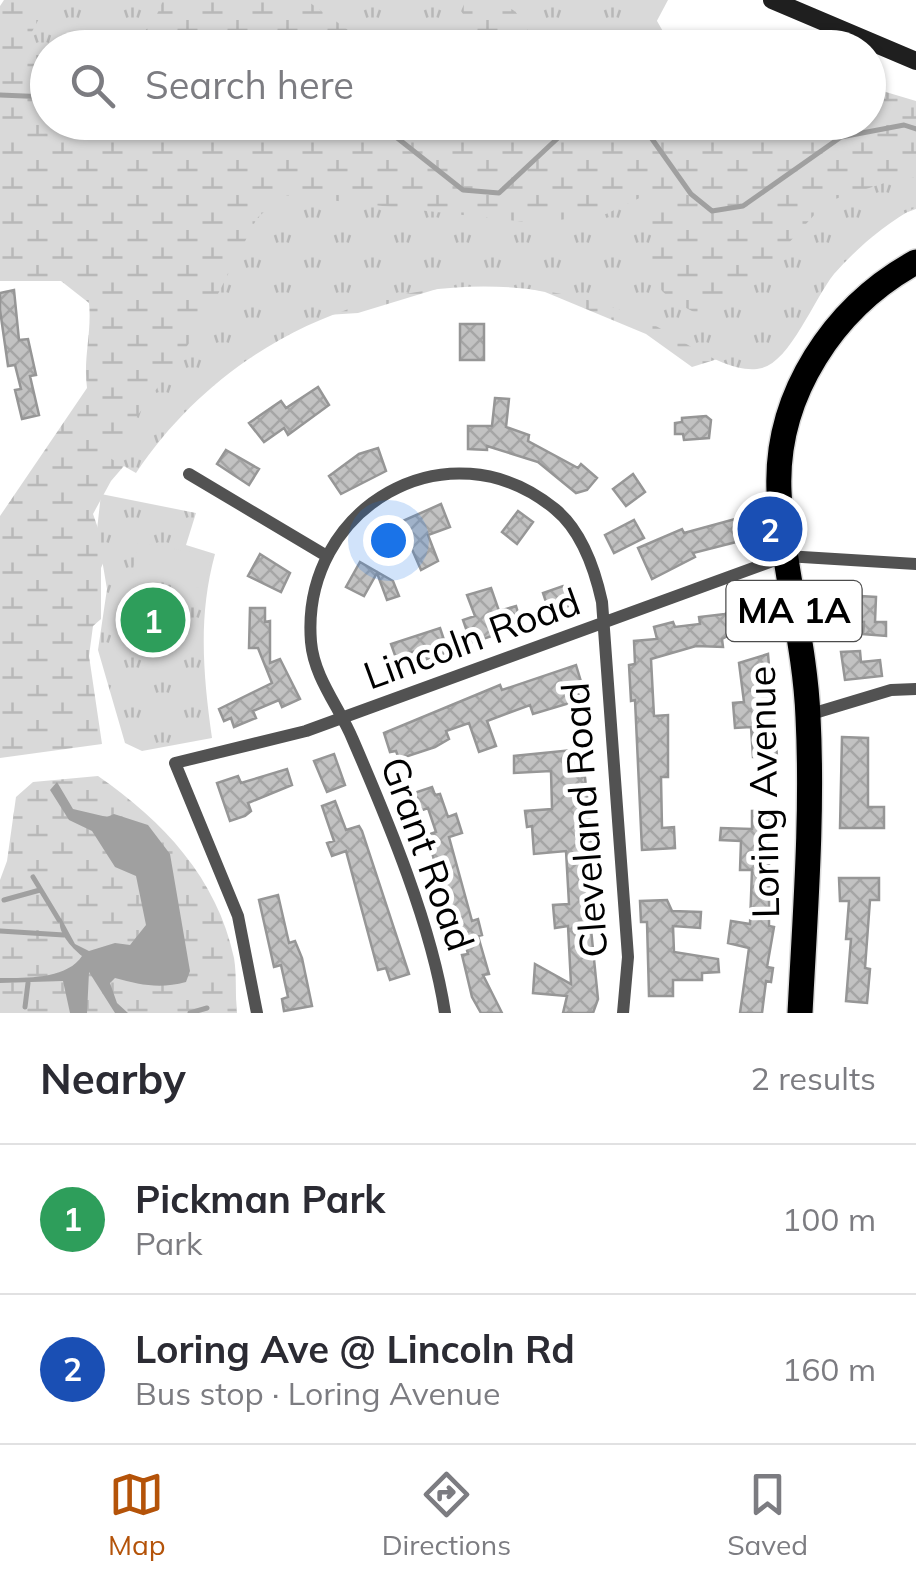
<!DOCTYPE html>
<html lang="en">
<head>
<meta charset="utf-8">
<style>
	:root { --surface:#fff; --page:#f7f7f7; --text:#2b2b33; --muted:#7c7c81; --line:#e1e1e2; --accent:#b45309 }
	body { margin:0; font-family:Mulish,sans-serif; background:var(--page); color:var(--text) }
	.you { position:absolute; left:388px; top:540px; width:35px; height:35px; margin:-25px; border:8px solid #fff; border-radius:50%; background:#1a73e8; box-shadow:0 0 0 15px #1a73e833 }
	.badge { display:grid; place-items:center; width:65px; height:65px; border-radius:50%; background:var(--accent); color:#fff; font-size:32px; font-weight:700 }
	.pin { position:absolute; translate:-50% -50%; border:5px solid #fff; box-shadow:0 2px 10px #0006 }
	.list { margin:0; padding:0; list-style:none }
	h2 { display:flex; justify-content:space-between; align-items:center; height:130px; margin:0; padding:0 40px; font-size:42px }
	h2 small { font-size:32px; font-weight:400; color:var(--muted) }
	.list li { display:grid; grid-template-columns:65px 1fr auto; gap:30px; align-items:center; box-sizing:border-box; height:150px; padding:0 40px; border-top:2px solid var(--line) }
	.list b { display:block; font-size:38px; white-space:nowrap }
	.list p { margin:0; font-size:32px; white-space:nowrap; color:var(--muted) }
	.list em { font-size:32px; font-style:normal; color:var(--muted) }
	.icon { flex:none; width:55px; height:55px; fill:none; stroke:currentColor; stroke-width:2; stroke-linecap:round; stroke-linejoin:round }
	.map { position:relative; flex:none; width:916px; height:1013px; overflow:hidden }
	.search { position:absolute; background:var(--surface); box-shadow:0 2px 8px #0004; left:30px; right:30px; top:30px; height:110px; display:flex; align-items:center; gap:25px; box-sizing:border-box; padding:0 35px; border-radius:55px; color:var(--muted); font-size:38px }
	.sheet { height:430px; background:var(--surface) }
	nav { display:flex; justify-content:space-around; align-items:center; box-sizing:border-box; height:140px; border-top:2px solid var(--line); background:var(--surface); font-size:28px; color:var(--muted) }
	nav a { display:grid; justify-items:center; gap:5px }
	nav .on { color:var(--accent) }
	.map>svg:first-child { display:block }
	.wetland { fill:url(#wetland-marsh) }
	.park { fill:url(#park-tufts) }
	.pitch { fill:#d9d9d9 }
	.water { fill:#a0a0a0 }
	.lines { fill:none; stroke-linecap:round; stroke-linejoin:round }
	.stream { stroke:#a0a0a0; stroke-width:5 }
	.building { fill:url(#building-cross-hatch); stroke:#969696; stroke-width:2.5 }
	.highway-casing { stroke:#dbdbdb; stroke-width:28 }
	.street { stroke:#525252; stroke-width:12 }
	.secondary { stroke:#1f1f1f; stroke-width:18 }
	.highway { stroke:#000; stroke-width:25 }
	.labels { text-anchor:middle; stroke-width:10; stroke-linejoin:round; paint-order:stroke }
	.shield { fill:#fff; stroke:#4c4c4c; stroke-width:2.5 }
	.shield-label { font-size:35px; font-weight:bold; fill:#000 }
	.street-label { font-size:38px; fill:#000; stroke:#fff }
</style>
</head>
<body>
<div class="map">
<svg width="916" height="1013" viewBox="0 0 916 1013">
	<defs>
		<pattern id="wetland-marsh" width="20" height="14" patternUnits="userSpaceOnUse" patternTransform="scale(2.5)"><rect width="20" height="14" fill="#d9d9d9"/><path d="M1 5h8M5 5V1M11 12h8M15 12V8" fill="none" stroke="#b8b8b8"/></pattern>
		<pattern id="park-tufts" width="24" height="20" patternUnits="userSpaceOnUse" patternTransform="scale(2.5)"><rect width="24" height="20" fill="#d9d9d9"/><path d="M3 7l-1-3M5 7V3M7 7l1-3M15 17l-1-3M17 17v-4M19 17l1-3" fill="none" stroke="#b8b8b8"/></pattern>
		<pattern id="building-cross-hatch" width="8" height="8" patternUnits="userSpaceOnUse" patternTransform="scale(2.5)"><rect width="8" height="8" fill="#c2c2c2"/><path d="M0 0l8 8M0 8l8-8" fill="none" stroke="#a5a5a5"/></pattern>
	</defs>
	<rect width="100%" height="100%" fill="#fff"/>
	<path class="wetland" d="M4,0H655L657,21L672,47L48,48V122H868L869,87L916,101V209L862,229L724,357L692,367L646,334L545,292L473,278L358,313L311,316L205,372L111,481L93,514L107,554L101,568V619L93,626L89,656L102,744L0,758V516L87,388C83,358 92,333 89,303L61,281H0V6Z
		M98,776C163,821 217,878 234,958C237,976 235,995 237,1013H0V880L7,861L16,797L33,782Z"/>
	<path class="park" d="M49,0H163C143,58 99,48 48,48L47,57L32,51L27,41Z
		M306,0H466L461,11L485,47H372Z
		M493,0H668L643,47L540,48L515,11Z
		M906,176L916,178V207C885,224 858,247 834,274C814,299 790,361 762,368C726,378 668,328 632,314C450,244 244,311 136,473L108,457L202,325L257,218L284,195L535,223L606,214L650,193C661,258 622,280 703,316L765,269L826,202Z
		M101,494L196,513L186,545L215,554C198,616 203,674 212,738L142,751L125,743L98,650L107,589L97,530Z"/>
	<path class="pitch" d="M138,542L211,556L205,589L132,576Z"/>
	<path class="water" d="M57,782L73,809L107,817L114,814L148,825L170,854L190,971L186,982C160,989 140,985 115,978L110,983L117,1003L128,1013H115L89,972L87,1013H70L63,981L0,983V978C27,978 67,979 82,956C72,948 55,930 61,918L75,944L89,951L115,943L130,945L146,925L136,876L115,867L92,831L69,820L50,790Z"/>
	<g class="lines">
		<path class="stream" d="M0,95L48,97
			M377,122L463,190L499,193L575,122
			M640,122L691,194L712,211L743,206L841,137L904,125L916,129
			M33,877L59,920
			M4,900L40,890
			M0,931L64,935
			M25,1007L28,983
			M190,1013L207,1008"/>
	</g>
	<path class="building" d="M14,290L19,340L28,339L36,375L30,376L39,415L22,419L15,390L21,389L15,365L8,366L0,310V293Z
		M460,324H484V360H460Z
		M318,387L329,405L288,435L284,428L264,442L249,423L281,401L286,408Z
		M495,398L509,399L506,427L529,435L528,441L578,468L581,464L597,478L587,490L576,493L538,462L487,446V450L468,449V426H492Z
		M706,416L711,420L709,438L684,440L683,434H675V423L682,422V418Z
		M378,448L386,471L341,494L329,476L359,454Z
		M226,450L259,469L249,485L217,464Z
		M633,474L645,492L626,506L613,489Z
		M441,504L450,527L428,535L438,561L421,570L408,540L394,545L387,528Z
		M518,511L533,522L517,544L502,532Z
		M735,519L740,541L693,553L695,557L652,579L638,548L682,529L684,533Z
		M634,520L644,538L614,553L605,535Z
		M260,554L290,573L281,592L248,576Z
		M360,562L393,581L399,596L387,600L377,573L364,596L346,587Z
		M563,586L569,588L575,603L550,614L543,593Z
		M491,588L499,611L516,606L522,626L471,643L463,620L475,616L467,595Z
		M843,595L876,597L875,622H886V636L863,634L864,622L842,621Z
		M748,603L757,621L722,639L723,647L696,646L651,659L654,716L668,715V777H661L662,828L674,827L675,848L642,850L635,700L631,701L629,665L635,664L634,641L657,639L654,627L673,622L675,627L700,624L699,617L725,614Z
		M250,608H265V622L270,621V663L280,659L300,699L282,707L279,700L253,711L256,718L234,727L231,718L224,721L219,709L272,683L258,648H249Z
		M440,628L448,652L427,659L424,648L396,658L391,644Z
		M860,651L861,662L880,660L882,676L845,680L841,652Z
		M768,654L777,756L753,757L751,727L735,728L733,703L744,702L739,663Z
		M576,665L582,685L576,686L580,700L533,714L530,705L487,721L496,746L479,752L469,723L446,731L449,739L435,747L399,759L396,751L390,752L384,733L500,685L502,690Z
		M842,737L868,738V807H884V828H840Z
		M582,749L591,834L588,899L598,999L593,1013H563L567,996L533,993L535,964L571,984L568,926L555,928L553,905L569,904L566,851L534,854L532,826L527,827L525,811L552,809L551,771L514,773V756Z
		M334,754L345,785L327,792L314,761Z
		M287,769L292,785L248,803L251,811L245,816L230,821L217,783L238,776L241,783Z
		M432,787L435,795L440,794L448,817L456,814L462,833L449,837L472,921L478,919L482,935L478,936L489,974L483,975L502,1013H481L472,997L462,955L468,954L461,928L454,930L427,835L436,832L428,808L417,812L411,794Z
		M335,801L346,830L359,826L362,831L409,974L390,980L386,968L378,970L346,851L332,856L327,843L334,841L322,806Z
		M774,810V834H769V926L774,927L767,967L773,968L771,982L766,981L762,1013H740L749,948L728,943L731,921L750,924L752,870H740L741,841L720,840L721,828L752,829V811Z
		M839,878H879V900H870L865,968L870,969L867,1003L846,1001L851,939H846L849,901H840Z
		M278,895L289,943L295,941L302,958L312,1006L284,1011L282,999L288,997L281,965L274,967L259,900Z
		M667,900L672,911L701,912L700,928L673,926L674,952L718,959L719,972L702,973V980H673V996H649L647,922H641L640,901Z"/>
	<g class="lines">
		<g class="highway-casing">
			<path id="highway" d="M800,1013C805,915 813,815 808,717C805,641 782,567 779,491C775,395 834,307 916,262"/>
		</g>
		<path class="street" d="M189,474L325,555
			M808,715L891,690L916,689
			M257,1013L238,916L175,763L306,731L786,556L916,564
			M445,1013C432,926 388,821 353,740C340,708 314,678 311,642C300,508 448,421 555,509C582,531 595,570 602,602L628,957L623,1013"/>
		<path class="secondary" d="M772,0L916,61"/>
		<use href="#highway" class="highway"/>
	</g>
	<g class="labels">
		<rect class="shield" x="726.5" y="581" width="135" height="60" rx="8"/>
		<g class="shield-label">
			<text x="794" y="623">MA 1A</text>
		</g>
		<g class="street-label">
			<text transform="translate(472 639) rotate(-20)" y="13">Lincoln Road</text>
			<text transform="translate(764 792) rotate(-91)" y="13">Loring Avenue</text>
			<text transform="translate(585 820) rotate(-94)" y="13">Cleveland Road</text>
			<text transform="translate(427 854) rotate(70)" y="13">Grant Road</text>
		</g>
	</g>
</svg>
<div class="you"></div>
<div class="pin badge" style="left:153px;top:620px;background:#2e9e5b">1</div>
<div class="pin badge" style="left:770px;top:529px;background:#1a4fb4">2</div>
<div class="search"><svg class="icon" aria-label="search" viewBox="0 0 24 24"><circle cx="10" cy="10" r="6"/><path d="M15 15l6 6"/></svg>Search here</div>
</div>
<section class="sheet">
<h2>Nearby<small>2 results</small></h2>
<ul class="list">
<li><span class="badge" style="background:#2e9e5b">1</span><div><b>Pickman Park</b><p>Park</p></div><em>100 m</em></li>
<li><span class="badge" style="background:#1a4fb4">2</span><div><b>Loring Ave @ Lincoln Rd</b><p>Bus stop · Loring Avenue</p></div><em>160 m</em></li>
</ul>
</section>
<nav>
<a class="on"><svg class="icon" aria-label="map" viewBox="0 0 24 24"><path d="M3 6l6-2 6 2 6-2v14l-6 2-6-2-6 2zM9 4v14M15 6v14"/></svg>Map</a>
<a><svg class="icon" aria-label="directions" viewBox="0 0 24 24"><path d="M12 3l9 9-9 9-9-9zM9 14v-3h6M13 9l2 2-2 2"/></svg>Directions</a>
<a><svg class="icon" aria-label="saved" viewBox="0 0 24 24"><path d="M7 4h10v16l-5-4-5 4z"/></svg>Saved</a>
</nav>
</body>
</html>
